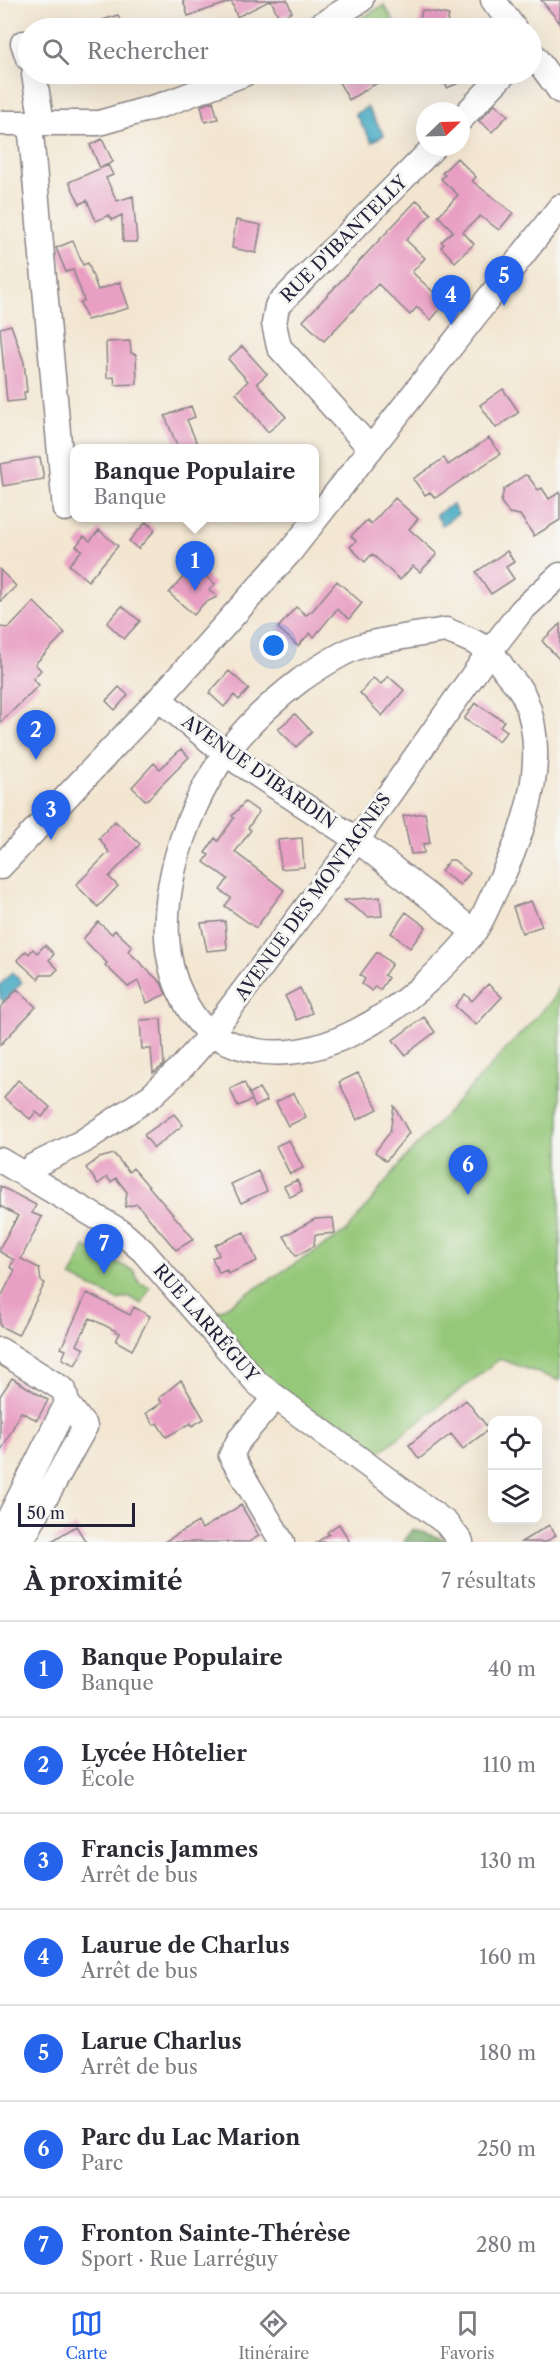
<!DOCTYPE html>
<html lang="fr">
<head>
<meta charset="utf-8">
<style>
	:root { --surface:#fff; --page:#f2f2f3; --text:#2b2b33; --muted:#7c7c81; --line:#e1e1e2; --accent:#2563eb }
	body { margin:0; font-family:"Libre Caslon Text",serif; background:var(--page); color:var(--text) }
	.controls { position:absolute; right:18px; bottom:18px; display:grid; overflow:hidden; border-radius:12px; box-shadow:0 6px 24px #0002 }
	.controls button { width:54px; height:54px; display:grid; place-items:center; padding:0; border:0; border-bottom:2px solid var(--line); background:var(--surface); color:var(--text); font:30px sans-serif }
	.compass { position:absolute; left:416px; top:102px; width:54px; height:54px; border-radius:50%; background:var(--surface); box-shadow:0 6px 24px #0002; rotate:67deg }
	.scale { position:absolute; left:18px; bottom:15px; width:117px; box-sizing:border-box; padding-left:6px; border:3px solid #22223b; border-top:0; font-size:16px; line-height:21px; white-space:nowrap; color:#22223b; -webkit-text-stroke:4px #f6f6f2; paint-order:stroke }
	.you { position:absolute; left:274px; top:646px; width:21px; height:21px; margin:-15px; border:4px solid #fff; border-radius:50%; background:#1a73e8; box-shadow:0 0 0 9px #1a73e833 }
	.badge { display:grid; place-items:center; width:39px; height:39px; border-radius:50%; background:var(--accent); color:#fff; font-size:20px; font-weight:700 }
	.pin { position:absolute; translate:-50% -50px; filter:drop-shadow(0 2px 3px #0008) }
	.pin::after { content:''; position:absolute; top:32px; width:21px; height:18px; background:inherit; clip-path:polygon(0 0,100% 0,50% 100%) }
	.popup { position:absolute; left:70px; top:444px; width:249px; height:78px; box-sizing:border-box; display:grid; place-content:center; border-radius:12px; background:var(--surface); filter:drop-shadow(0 2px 4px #0005); font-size:20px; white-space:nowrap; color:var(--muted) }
	.popup b { font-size:22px; color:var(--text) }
	.popup::after { content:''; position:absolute; left:50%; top:100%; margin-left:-12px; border:12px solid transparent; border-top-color:var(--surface) }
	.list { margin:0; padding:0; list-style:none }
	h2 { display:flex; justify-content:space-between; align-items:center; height:78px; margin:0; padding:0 24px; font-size:26px }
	h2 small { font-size:20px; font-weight:400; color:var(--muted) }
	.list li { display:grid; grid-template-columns:39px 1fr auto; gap:18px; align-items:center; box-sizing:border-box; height:96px; padding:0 24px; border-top:2px solid var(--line) }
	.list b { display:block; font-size:22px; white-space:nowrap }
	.list p { margin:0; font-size:20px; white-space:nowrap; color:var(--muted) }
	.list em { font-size:20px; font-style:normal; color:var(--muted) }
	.icon { flex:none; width:33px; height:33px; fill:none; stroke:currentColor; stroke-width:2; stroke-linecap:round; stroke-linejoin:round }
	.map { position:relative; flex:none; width:560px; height:1542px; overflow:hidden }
	.search { position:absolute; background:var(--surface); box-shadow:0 6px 24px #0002; left:18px; right:18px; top:18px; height:66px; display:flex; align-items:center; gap:15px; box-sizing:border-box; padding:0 21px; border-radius:33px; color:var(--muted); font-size:22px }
	.sheet { height:750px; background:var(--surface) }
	nav { display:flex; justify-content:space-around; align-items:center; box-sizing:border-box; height:84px; border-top:2px solid var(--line); background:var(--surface); font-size:16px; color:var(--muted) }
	nav a { display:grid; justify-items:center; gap:3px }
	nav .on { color:var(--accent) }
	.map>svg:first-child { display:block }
	.green { fill:#95c879; stroke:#5c755a; stroke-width:1.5 }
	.forest { fill:#78ac69; stroke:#4d6752; stroke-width:1.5 }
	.water { fill:#42a8c2; stroke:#32657e; stroke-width:1.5 }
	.building { fill:#e89fc3 }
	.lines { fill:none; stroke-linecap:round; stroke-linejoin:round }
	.minor-casing { stroke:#8a8486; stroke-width:27 }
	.minor { stroke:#fff; stroke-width:24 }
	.labels { text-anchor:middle; stroke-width:6; stroke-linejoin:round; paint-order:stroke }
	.street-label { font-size:18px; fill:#22223b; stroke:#f6f6f2 }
</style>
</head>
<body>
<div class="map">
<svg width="560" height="1542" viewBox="0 0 560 1542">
	<rect width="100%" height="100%" fill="#f6f6f2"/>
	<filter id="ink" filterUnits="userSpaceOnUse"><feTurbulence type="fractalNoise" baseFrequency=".0167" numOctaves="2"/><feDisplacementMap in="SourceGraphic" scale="12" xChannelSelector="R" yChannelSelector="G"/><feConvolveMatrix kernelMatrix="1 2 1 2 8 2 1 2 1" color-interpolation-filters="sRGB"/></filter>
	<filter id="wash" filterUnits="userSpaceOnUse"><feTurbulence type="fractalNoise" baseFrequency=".008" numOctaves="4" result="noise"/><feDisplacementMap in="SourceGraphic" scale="24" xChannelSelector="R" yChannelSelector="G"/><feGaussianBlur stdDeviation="1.35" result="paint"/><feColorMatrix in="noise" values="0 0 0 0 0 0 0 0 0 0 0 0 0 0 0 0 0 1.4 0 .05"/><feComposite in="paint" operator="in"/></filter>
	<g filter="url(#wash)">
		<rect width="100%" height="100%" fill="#f3e6d1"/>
		<path class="green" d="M384,5L398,28H344Z
			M560,983V1381L500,1359L368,1461L265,1378L211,1316L346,1232L405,1158L554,998Z
			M85,1247L134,1271L139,1283L150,1287L142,1304L129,1297L118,1300L71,1277Z"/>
		<path class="forest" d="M412,1529L447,1540L449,1542H404Z"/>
		<path class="water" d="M367,107L384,135L372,142L355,114Z
			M452,504L458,514L442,525L436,515Z
			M12,972L22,982L4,1002L0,998V985Z"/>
		<g id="blocks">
			<path class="building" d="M183,0H229L230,2L188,16Z
				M231,0H287L292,12L279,18L271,0L237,17Z
				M541,0H560V23Z
				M422,10L449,15L446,28H418Z
				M118,15L123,28H85L84,26Z
				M353,74H392L349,100L339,82Z
				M441,74H480L447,88Z
				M213,101L218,119L205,122L201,106Z
				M495,104L508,115L492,132L479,121Z
				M102,139L113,162L100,168L90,145Z
				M457,158L476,177L472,181L513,213L499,230L480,216L463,232L474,244L455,262L441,247L444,244L441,242L453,231L438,216L458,195L441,179L445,175L442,173Z
				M108,165L113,175L106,178L117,201L133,196L137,242H123L122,215L112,220L109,215L96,221L87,200L80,204L69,182Z
				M417,200L431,214L406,240L425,258L412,272L445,303L431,320L417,307L410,315L378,284L324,341L303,321Z
				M236,220L261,225L256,253L232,248Z
				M73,241L83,265L88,263L98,290L120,282L129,308L87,320L80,302L84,301L82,294L73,270L66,272L56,248Z
				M11,325L24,362L27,392H24L25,400L7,402L0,328Z
				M130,341L131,353L136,355L137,384L115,385L114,377L107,378L106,342Z
				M242,346L267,374L257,383L286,417L268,432L236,393L248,381L228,359Z
				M503,389L519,412L496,428L480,405Z
				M191,406L195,417L187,420L199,448H178L165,416Z
				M489,438L500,454L435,498L430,492L425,495L413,479L444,458L448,465Z
				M40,457L44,479L3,486L0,464Z
				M525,475L528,476L538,490L542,488L549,499L560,492V520L534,536L520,515L509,513L501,502L504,489Z
				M395,498L418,519L409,529L437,554L420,572L413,566L400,580L372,554L365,562L350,547L356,541L351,536L367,520L371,524Z
				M146,522L155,530L138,549L129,541Z
				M99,530L118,546L88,581L69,565L82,550L76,546L84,536L90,541Z
				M507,551L514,562L506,567L514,579L491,594L476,572Z
				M194,565L215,584L209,590L217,597L204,603L194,615L169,593Z
				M0,570L16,586L0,602Z
				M337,581L362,603L349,619L337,609L314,637L310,633L298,646L278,628L296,607L306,615L313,610Z
				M34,602L65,633L35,664L41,670L33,679L39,685L0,723V627L9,628Z
				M122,606L140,621L124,639L107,623Z
				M560,624V660L542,641Z
				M229,671L249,689L239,700L234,695L224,707L209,693Z
				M388,676L404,690L382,716L360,693L373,678L381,684Z
				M119,687L128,695L115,710L106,701Z
				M475,703L504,721L500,726L507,731L499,741L464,719Z
				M295,714L312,732L296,747L278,729Z
				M181,749L189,757L146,801L132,787L154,763L160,769Z
				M245,802L259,812L248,828L251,830L235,852L284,890L256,928L225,906L231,898L220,890L228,879L204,862L209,855L205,853L215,838L218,841L234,818L232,816Z
				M425,813L430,843L423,844L424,853L411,854L403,816Z
				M115,821L140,844L109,877L118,886L98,907L76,885L109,852L99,838Z
				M302,838L304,867L281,869L278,840Z
				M449,860H454L470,873L460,885L441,871Z
				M380,897L382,916L368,917L344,900Z
				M531,901L542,926L522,933L513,907Z
				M406,912L426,927L410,948L391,933Z
				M225,921L227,949L207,951L201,923Z
				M98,922L112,934L115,930L132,946L128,951L161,983L166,994L147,1003L138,981L128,987L105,965L107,963L83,939Z
				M45,945L54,954L49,960L58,969L52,975H41L38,979L17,960L26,951L29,954L33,949L37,953Z
				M377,952L392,964L384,975L388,978L380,990L375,986L372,991L362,984L365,979L360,975Z
				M488,984L502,997L476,1025L455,1006L465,994L472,1001Z
				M300,988L312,1013L297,1020L285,996Z
				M17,989L36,1007L0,1045V1008Z
				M424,1017L435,1032L405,1055L393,1040Z
				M161,1019L164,1065L153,1073L151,1049H142L140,1020Z
				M358,1073L378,1109L357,1120L339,1082Z
				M18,1080L50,1107L42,1117L36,1112L30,1119L4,1098Z
				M244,1082L252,1099L249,1094L259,1088L267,1101L255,1107L252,1100L238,1106L230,1089Z
				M294,1093L306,1117L288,1126L276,1102Z
				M394,1106L409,1133L386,1161L375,1152L390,1132Z
				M174,1114L183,1125L154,1148L144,1135Z
				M289,1140L303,1168L290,1174L276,1146Z
				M114,1154L129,1172L133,1168L194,1239L176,1250L137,1204L125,1207L127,1192L116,1178L111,1182L107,1177L98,1184L86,1168L99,1158Z
				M258,1171L267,1191L241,1203L231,1184Z
				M297,1180L302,1191L290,1197L284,1186Z
				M0,1186L36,1205L32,1213L42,1217L21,1259L39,1268L41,1281L45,1283L18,1335L0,1326V1299L15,1270L10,1267L14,1260L0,1252V1247L18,1216L0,1206Z
				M333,1218L335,1233L315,1235L314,1246L296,1256L284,1236L315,1219Z
				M244,1232L257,1261L228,1274L227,1270L219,1273L212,1258L219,1255L215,1245Z
				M87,1293L130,1315L134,1307L150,1316L132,1350L116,1341L120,1333L90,1318L77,1345L84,1349L75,1365L62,1359L66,1350L61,1348Z
				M12,1378L48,1400L37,1420L21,1412L0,1453V1396Z
				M181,1380L204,1419L192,1426L191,1423L166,1437L157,1423L154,1425L146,1413L162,1403L159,1398Z
				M466,1400L489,1429L463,1449L451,1434L419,1459L409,1445Z
				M241,1505L259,1536L249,1542H164L198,1522L202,1529Z
				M339,1524L350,1542H317L329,1534L327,1532Z
				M549,1525L556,1535L546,1542H521Z
				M76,1526L86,1542H50Z"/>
		</g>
	</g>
	<g filter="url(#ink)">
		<use href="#blocks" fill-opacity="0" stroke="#8a8486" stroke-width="1.5"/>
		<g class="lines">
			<g class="minor-casing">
				<path id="minor" d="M493,0L514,28
					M316,28L361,0
					M23,43L28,58
					M532,53L560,91
					M34,74L42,123
					M461,119L504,74
					M0,123H99L165,104L244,74
					M30,123L65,509
					M371,449L279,347L274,324L277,306L434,147
					M446,630C459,636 479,642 490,652C496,657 501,665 505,671C511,679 520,687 524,696C551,758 524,834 495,891C488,905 482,922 472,935C415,1004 305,1091 212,1034C199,1026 189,1010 182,996C145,925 181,813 227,752C248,724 274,700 302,679C318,668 342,652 361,646C388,638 418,635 446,630Z
					M159,699L226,754L357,840L474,932
					M0,867L159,699L290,552L560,207
					M0,1160L120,1231L143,1251L257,1383L446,1523L461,1542
					M25,1175L33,1166L82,1142L151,1096L183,1066L211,1034L357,840L490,651L522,610L560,575
					M0,1350L64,1390L67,1403L0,1536
					M276,1397L239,1440L231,1456L282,1542
					M0,1537L27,1531L85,1427L67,1403"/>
			</g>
			<use href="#minor" class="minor"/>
		</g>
	</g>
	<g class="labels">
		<g class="street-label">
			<text transform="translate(344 239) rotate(-45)" y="6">RUE D'IBANTELLY</text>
			<text transform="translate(259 772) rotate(35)" y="6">AVENUE D'IBARDIN</text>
			<text transform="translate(313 897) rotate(-54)" y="6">AVENUE DES MONTAGNES</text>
			<text transform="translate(206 1323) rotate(49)" y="6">RUE LARRÉGUY</text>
		</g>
	</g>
</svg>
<div class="controls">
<button><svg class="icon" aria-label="locate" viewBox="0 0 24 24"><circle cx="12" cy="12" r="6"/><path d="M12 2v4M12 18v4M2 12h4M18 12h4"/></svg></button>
<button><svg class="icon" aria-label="layers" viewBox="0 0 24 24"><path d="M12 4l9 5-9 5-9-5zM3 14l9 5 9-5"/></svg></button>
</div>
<svg class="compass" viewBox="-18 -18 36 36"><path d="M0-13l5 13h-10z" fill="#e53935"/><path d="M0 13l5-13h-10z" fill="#7c7c81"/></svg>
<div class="scale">50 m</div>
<div class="you"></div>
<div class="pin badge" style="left:195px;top:591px">1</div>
<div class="popup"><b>Banque Populaire</b>Banque</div>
<div class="pin badge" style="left:36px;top:760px">2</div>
<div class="pin badge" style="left:51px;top:840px">3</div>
<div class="pin badge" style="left:451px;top:325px">4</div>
<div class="pin badge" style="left:504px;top:306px">5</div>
<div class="pin badge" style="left:468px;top:1195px">6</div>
<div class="pin badge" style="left:104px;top:1274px">7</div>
<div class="search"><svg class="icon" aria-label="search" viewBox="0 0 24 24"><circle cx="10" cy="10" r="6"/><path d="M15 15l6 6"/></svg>Rechercher</div>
</div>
<section class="sheet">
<h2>À proximité<small>7 résultats</small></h2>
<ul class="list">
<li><span class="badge">1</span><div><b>Banque Populaire</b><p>Banque</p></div><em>40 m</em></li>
<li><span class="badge">2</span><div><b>Lycée Hôtelier</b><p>École</p></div><em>110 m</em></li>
<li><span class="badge">3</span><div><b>Francis Jammes</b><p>Arrêt de bus</p></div><em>130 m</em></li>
<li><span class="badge">4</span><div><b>Laurue de Charlus</b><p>Arrêt de bus</p></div><em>160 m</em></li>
<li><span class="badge">5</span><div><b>Larue Charlus</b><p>Arrêt de bus</p></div><em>180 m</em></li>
<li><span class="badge">6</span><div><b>Parc du Lac Marion</b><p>Parc</p></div><em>250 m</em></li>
<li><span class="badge">7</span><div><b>Fronton Sainte-Thérèse</b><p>Sport · Rue Larréguy</p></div><em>280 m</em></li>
</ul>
</section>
<nav>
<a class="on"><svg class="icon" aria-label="map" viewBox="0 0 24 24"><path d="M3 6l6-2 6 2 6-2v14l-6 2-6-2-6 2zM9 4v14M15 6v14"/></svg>Carte</a>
<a><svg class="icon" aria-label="directions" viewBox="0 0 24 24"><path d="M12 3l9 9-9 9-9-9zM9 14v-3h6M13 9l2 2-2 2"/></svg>Itinéraire</a>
<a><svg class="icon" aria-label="saved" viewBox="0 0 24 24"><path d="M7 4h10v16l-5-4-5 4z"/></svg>Favoris</a>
</nav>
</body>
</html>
